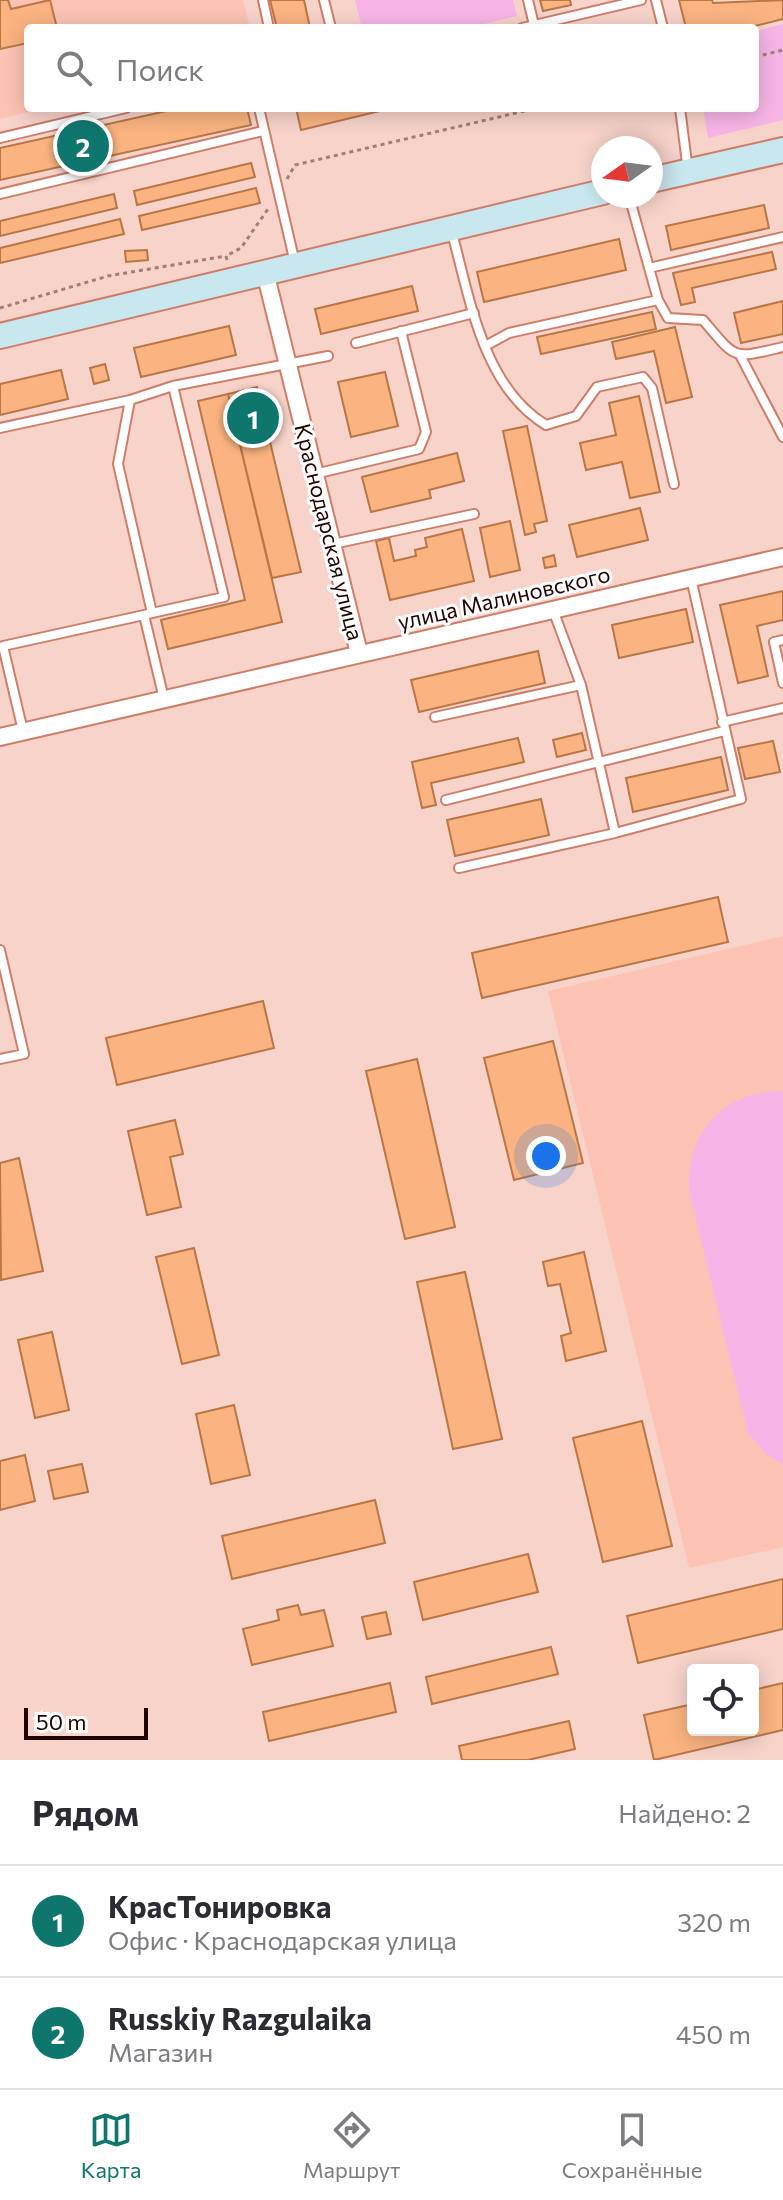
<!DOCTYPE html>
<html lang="ru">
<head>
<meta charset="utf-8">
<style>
	:root { --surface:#fff; --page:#f2f2f3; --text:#2b2b33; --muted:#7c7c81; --line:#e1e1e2; --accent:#0f766e }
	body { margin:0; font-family:Commissioner,sans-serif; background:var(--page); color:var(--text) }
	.controls { position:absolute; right:24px; bottom:24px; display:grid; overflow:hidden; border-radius:8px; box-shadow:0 4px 20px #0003 }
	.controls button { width:72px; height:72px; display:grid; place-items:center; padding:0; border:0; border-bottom:2px solid var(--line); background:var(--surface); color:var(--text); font:40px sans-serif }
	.compass { position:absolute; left:591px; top:136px; width:72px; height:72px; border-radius:50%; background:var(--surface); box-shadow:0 4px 20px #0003; rotate:256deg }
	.scale { position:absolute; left:24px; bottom:20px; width:124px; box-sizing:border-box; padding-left:8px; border:4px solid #200401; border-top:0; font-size:22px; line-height:28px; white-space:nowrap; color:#200401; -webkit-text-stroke:6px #fdfdfd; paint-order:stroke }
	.you { position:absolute; left:546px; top:1156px; width:28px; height:28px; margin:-20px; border:6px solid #fff; border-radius:50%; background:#1a73e8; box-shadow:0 0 0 12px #1a73e833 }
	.badge { display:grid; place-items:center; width:52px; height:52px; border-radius:50%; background:var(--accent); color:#fff; font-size:26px; font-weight:700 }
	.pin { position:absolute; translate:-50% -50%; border:4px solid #fff; box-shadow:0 2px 8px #0006 }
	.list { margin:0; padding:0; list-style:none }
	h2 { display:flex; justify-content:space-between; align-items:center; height:104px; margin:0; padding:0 32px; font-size:34px }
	h2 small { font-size:26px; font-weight:400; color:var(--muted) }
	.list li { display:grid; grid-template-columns:52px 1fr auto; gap:24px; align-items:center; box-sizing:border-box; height:112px; padding:0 32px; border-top:2px solid var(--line) }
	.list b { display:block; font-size:30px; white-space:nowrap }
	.list p { margin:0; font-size:26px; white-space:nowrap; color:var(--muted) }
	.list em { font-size:26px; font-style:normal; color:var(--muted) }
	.icon { flex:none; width:44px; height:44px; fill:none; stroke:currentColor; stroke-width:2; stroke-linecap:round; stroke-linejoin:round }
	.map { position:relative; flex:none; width:783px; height:1760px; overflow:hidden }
	.search { position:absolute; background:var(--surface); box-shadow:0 4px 20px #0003; left:24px; right:24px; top:24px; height:88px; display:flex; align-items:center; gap:20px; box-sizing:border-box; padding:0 28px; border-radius:8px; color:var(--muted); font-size:30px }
	.sheet { height:328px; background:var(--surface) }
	nav { display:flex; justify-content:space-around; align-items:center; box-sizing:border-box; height:112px; border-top:2px solid var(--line); background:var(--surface); font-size:22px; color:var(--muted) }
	nav a { display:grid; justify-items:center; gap:4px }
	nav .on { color:var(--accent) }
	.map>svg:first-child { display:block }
	.built { fill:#fcc3b4 }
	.green { fill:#f7b5e7 }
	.building { fill:#fab381; stroke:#b97746; stroke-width:2 }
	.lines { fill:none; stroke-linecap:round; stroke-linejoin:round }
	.lane-casing { stroke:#ce7d68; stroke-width:12 }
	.street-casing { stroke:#ce7d68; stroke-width:20 }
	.secondary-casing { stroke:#ce7d68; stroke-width:28 }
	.path { stroke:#a07f78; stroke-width:3; stroke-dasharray:4 4; stroke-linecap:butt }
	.lane { stroke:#fff; stroke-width:8 }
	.street { stroke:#fff; stroke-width:16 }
	.secondary { stroke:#c8e7ee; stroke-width:24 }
	.labels { text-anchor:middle; stroke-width:6; stroke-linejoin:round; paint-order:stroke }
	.street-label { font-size:22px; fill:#200401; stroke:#fdfdfd }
</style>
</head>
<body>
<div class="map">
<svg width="783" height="1760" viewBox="0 0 783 1760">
	<rect width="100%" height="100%" fill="#f7d3ca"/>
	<path class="built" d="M0,0H243L250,28H28V108H45L0,119Z
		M783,936V1547L689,1568L548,991Z"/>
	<path class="green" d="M355,0H513L517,16L467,28H362Z
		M783,24V120L708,138L703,108H755V31Z
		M775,1091H783V1464L767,1455L748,1434L689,1190C687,1135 719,1095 775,1091Z"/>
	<path class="building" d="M0,0H8L11,9L50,0L57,28H28V43L0,49Z
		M270,0H304L310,28H277Z
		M540,0H570L571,5L543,11Z
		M679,0H712L713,3L783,0V19L747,28H686Z
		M180,108H247L251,125L0,180V148Z
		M296,108H392L301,130Z
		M251,163L255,177L137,205L134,191Z
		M256,188L260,203L142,230L139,216Z
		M114,194L117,208L0,236V221Z
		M764,205L769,228L671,250L666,226Z
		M120,219L124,234L0,263V248Z
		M619,239L626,270L484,302L477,272Z
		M147,250L148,260L126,262L125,251Z
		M772,252L776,269L692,288L695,302L681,305L673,273Z
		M412,286L418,311L321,334L315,309Z
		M783,301V334L741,343L734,313Z
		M652,312L656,329L541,354L537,337Z
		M229,326L236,355L141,377L134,348Z
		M675,327L692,397L666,403L654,351L616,359L612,342Z
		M105,364L109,380L94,384L90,368Z
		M61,370L68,399L0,415V384Z
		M385,372L398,426L351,437L338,382Z
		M257,387L301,572L272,578L228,394Z
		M228,394L282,622L168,649L161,620L245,600L198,401Z
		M639,396L660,492L630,498L622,462L586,470L580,443L616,435L609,403Z
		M527,426L547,521L534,524L536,532L525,535L503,431Z
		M457,453L464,481L429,490L431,498L371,512L362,477Z
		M640,508L648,540L577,557L569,525Z
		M510,521L520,570L490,577L480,528Z
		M462,529L474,581L390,600L376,541L389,538L394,561L416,556L415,550L427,547L425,538Z
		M554,555L556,566L545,568L543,558Z
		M783,591V620L757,626L768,676L738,683L720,605Z
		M686,609L693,642L619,658L612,625Z
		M538,651L545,683L419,712L411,680Z
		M582,733L586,750L557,757L553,740Z
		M518,738L524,762L431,783L436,805L422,808L412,762Z
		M773,741L780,772L745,779L738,748Z
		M721,757L728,790L633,812L626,778Z
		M541,799L549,835L455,856L447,820Z
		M718,897L728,942L482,998L472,953Z
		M263,1001L274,1048L117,1085L106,1038Z
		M553,1041L583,1163L514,1180L484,1058Z
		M417,1059L455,1227L405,1239L366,1071Z
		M175,1120L183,1154L170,1157L181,1207L147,1215L128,1131Z
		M19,1158L43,1271L1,1280L0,1163Z
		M194,1248L219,1355L182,1364L156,1257Z
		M584,1252L606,1351L566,1361L561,1336L571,1333L560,1284L548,1286L543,1262Z
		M465,1272L502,1439L453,1449L417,1282Z
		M52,1332L69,1410L35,1418L18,1340Z
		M234,1405L250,1475L211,1484L196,1414Z
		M642,1421L672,1546L603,1562L573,1438Z
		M25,1455L35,1501L0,1510V1461Z
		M82,1464L88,1492L54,1499L48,1471Z
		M375,1500L385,1543L232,1579L222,1536Z
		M528,1554L538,1592L423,1620L414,1582Z
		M783,1579V1629L638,1663L627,1616Z
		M298,1605L301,1615L324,1610L333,1646L252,1665L243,1629L279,1620L277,1610Z
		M386,1612L391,1634L367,1639L362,1617Z
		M551,1647L558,1674L432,1704L426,1677Z
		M390,1683L396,1712L269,1741L263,1712Z
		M783,1683V1730L654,1760L644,1715L693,1704V1730H753V1690Z
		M569,1721L575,1749L528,1760H462L459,1746Z"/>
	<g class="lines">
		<g class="lane-casing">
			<path id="lane" d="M263,0L269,28
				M324,0L331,28
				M528,0L534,25
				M656,0L663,28
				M522,28L641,0
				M259,108L295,263
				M680,108L688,171
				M0,138L126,108
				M0,194L263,131
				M629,196L658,300L668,318L703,320C737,360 732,359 783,347
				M452,233C470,299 483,387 546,425L576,416L597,387L643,377L652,388L674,484
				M649,268L783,237
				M356,343L474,313
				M487,345L509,333L658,300
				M741,357L783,437
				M173,386L328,356
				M0,428L130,400
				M315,474L419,449L426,432L401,331
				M333,544L474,514
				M152,613L118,464L130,400L173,386L224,597L152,613L144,615L164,699
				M783,640L774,642L783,683
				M435,717L581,685
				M722,722L783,708
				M23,731L3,646L144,615
				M446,800L724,731
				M615,833L741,799L691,578
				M459,868L615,833L581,685L553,610
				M0,950L24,1054L0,1059"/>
		</g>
		<g class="street-casing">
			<path id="street" d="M265,272L359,653
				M0,737L783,557"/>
		</g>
		<g class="secondary-casing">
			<path id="secondary" d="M651,180L783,150
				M0,336L603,192"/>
		</g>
		<path class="path" d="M755,57L783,50
			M287,179L295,165L537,108
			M227,260L226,256L241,248L268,209
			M0,308L108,276L226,256"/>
		<use href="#lane" class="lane"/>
		<use href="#street" class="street"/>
		<use href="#secondary" class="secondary"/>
	</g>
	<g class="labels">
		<g class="street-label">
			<text transform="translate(329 532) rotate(76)" y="8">Краснодарская улица</text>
			<text transform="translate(504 598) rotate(-13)" y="8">улица Малиновского</text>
		</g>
	</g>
</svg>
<div class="controls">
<button><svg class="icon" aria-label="locate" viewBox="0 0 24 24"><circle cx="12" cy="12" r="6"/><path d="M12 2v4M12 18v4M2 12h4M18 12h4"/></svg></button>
</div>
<svg class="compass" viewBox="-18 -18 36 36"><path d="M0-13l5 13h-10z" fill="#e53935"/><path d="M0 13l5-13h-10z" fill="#7c7c81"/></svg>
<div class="scale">50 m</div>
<div class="you"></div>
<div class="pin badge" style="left:253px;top:418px">1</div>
<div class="pin badge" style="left:83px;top:146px">2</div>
<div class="search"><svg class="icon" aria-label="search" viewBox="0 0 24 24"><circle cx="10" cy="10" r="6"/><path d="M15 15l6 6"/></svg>Поиск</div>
</div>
<section class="sheet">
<h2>Рядом<small>Найдено: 2</small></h2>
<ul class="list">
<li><span class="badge">1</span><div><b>КрасТонировка</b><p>Офис · Краснодарская улица</p></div><em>320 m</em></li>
<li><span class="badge">2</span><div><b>Russkiy Razgulaika</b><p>Магазин</p></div><em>450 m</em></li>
</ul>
</section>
<nav>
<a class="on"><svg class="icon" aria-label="map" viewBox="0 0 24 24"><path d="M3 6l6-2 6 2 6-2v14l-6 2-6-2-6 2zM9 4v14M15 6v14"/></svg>Карта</a>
<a><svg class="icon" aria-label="directions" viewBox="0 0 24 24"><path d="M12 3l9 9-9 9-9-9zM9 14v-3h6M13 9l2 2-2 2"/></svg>Маршрут</a>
<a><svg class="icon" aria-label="saved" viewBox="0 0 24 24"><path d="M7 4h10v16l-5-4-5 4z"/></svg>Сохранённые</a>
</nav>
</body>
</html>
